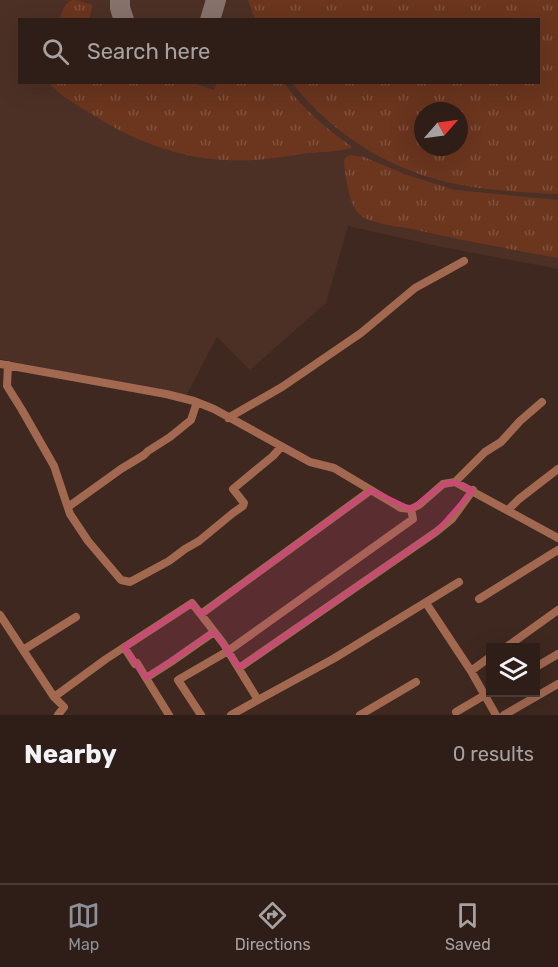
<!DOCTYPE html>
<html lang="en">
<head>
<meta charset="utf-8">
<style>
	:root { --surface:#2e1e17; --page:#3a2b24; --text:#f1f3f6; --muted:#a7a2a1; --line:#493c36; --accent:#8c9099 }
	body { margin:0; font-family:Rubik,sans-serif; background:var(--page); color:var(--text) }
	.controls { position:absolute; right:18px; bottom:18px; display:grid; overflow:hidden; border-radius:0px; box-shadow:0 6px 24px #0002 }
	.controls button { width:54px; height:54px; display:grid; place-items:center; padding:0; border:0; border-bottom:2px solid var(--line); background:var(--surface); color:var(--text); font:30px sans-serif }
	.compass { position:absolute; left:414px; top:102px; width:54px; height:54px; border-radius:50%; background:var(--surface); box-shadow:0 6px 24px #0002; rotate:62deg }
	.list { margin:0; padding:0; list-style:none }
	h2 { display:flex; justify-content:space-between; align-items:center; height:78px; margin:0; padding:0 24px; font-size:26px }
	h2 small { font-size:20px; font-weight:400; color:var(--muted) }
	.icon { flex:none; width:33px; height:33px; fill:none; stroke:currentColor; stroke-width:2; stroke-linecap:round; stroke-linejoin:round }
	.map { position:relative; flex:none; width:558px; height:715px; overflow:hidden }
	.search { position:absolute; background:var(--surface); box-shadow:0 6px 24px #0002; left:18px; right:18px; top:18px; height:66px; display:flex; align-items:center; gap:15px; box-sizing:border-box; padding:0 21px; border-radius:0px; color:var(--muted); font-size:22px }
	.sheet { height:168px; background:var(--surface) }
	nav { display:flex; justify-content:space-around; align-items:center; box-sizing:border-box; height:84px; border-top:2px solid var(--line); background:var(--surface); font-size:16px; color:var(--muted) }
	nav a { display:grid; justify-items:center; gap:3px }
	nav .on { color:var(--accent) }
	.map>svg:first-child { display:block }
	.built { fill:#4c3025; fill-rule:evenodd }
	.grass { fill:url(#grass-tufts); fill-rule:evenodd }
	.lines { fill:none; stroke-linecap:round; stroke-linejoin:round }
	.taxiway { stroke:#86726b; stroke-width:20 }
	.minor { stroke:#a26850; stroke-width:8 }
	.marked { fill:#cb4879; fill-opacity:0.2; stroke:#cb4879; stroke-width:4.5; stroke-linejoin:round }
</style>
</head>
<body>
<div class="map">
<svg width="558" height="715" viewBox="0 0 558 715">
	<defs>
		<pattern id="grass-tufts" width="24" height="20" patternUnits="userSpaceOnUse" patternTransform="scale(1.5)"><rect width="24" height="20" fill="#6b351e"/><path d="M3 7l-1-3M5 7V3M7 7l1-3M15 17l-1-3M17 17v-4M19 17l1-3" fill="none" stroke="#80523e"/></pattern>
	</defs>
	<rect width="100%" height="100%" fill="#3e281f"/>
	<path class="built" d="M0,0H558V269L442,247L348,226L326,303L250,370L217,337L186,396L0,359ZM20,20H538V82H20ZM423,111H459V147H423Z"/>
	<path class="grass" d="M76,0L93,5L89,19H60C63,10 65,0 76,0Z
		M248,0H558V194C526,192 493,191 461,185C394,173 334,136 292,83L538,82V20L255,19ZM423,111H459V147H423Z
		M190,82L214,90L217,83H284C303,109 325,128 351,146L352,148C337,152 318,152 302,154C277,158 250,162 225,160C175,158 126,137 85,110C73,102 58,94 49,83Z
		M350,155L364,157L407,175L455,190L558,200V258C508,249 457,239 407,228C394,226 369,223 359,214C349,205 345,174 344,161L346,157Z"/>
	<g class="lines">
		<path class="taxiway" d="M120,0V8L124,20
			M210,20L216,0"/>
		<path class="minor" d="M0,364L166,394L194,401L214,409L310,462L334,468L401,508L411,509L419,505L443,484L455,482L558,538
			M8,365L7,386L22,410L54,466L70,514L88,541L121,580L130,582L169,561L185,549L199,541L233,513L243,506L244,503L233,489L273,456L281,447
			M228,418L282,387L361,333L415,288L464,261
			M455,482L485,452L501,442L520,421L542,402
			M68,507L121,469L144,455L148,451L170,437L191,420L197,402
			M508,510L519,499L558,469
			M479,599L558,550
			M426,603L471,671
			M201,614L371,490
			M0,615L54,697L106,659L192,603L223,643L258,700L333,659L459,582
			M124,647L135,664L137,663L146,678
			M505,648L558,610
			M23,650L76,617
			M490,657L471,671L496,715
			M536,667L558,654
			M239,668L436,532L452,519L473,490
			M54,697L64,707L58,715
			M456,712L490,692
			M169,715L146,678L171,662L214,632
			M201,715L178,680L228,651L413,519L411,509
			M231,715L258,700
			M360,715L416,682
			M504,715L558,684"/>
	</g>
	<path class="marked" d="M455,482L473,490L436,532L239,668L214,632L146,678L124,647L192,603L201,614L371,490L411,509L443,484Z"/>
</svg>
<div class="controls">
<button><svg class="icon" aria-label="layers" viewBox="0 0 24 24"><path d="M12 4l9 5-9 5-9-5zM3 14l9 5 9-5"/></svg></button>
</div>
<svg class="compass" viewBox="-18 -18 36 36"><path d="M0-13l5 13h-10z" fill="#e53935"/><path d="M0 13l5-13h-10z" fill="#a7a2a1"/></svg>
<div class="search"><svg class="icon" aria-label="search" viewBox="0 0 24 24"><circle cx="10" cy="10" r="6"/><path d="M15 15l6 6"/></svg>Search here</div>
</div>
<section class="sheet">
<h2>Nearby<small>0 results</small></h2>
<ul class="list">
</ul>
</section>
<nav>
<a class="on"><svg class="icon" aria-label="map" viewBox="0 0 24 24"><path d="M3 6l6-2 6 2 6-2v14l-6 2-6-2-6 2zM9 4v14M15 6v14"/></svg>Map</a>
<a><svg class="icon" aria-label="directions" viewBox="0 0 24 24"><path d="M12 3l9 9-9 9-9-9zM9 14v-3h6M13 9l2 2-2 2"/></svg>Directions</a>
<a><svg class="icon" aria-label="saved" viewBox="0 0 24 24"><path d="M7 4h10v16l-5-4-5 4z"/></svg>Saved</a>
</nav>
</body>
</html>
